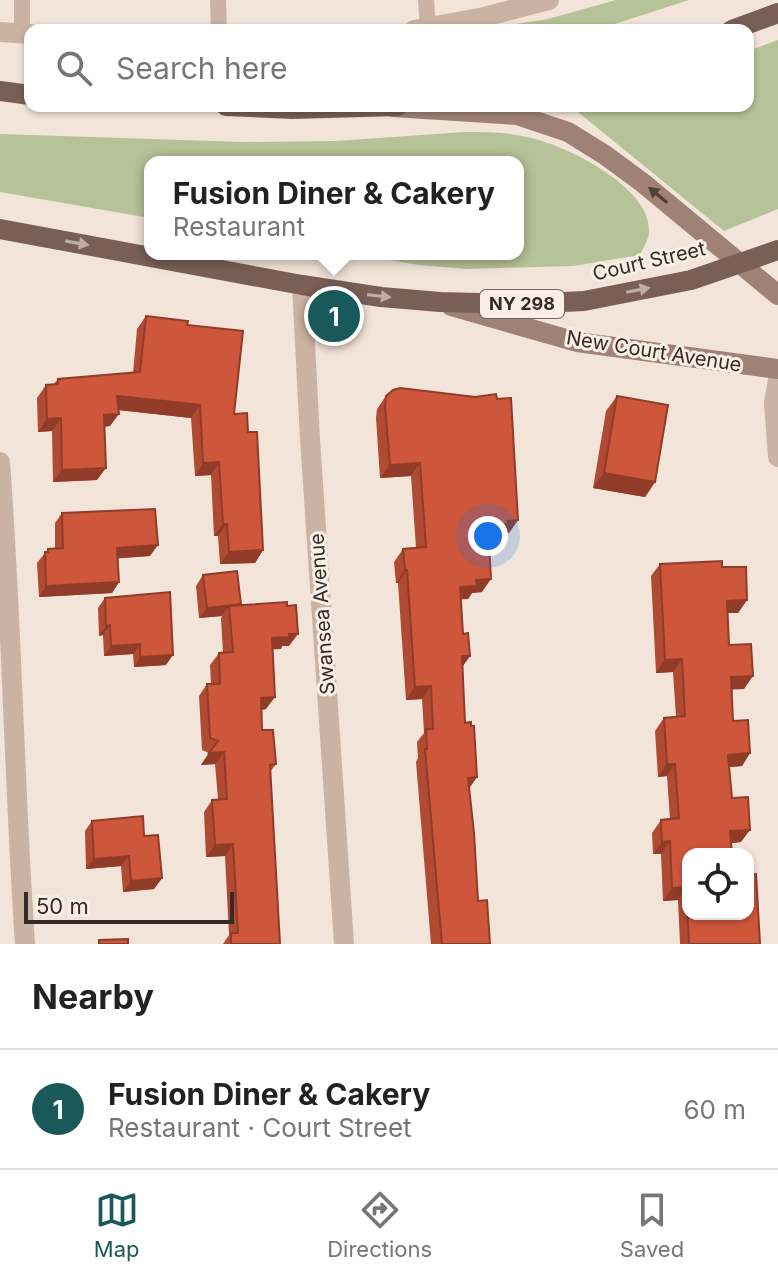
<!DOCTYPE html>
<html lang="en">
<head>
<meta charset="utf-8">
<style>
	:root { --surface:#fff; --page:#f6f6f6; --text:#222; --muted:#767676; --line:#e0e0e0; --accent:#195959 }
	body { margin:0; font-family:Inter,sans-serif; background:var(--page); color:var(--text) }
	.controls { position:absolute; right:24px; bottom:24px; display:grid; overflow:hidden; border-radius:16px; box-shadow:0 2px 6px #0004 }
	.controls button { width:72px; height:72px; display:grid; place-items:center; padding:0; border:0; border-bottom:2px solid var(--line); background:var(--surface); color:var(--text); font:40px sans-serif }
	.scale { position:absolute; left:24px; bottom:20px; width:210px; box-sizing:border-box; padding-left:8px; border:4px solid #362a26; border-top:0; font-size:22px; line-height:28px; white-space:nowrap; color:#362a26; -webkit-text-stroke:6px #faefe4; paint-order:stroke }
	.you { position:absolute; left:488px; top:536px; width:28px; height:28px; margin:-20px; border:6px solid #fff; border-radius:50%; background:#1a73e8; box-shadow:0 0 0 12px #1a73e833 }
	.badge { display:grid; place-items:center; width:52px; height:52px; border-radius:50%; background:var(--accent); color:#fff; font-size:26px; font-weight:700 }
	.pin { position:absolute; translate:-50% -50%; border:4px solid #fff; box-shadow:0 2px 8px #0006 }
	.popup { position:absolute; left:144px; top:156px; width:380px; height:104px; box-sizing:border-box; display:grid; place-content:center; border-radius:16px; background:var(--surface); filter:drop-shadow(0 2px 6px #0005); font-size:26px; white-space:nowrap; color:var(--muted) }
	.popup b { font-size:30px; color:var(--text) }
	.popup::after { content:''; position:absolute; left:50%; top:100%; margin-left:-16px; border:16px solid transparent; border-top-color:var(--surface) }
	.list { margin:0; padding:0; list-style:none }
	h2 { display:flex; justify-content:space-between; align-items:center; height:104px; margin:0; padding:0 32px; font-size:34px }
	h2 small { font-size:26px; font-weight:400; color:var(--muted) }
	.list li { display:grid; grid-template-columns:52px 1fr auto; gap:24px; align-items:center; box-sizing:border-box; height:120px; padding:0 32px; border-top:2px solid var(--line) }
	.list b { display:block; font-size:30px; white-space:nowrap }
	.list p { margin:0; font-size:26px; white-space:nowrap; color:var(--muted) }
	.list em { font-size:26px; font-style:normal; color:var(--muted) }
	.icon { flex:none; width:44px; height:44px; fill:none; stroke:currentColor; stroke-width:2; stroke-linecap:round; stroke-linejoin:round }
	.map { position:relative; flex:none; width:778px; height:944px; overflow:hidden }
	.search { position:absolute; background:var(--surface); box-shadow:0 2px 6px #0004; left:24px; right:24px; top:24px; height:88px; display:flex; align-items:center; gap:20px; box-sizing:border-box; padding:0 28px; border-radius:16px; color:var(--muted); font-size:30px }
	.sheet { height:224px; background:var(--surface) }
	nav { display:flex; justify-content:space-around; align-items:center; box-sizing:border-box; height:112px; border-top:2px solid var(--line); background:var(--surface); font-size:22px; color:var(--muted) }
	nav a { display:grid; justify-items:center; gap:4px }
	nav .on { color:var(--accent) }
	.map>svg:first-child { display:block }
	.green { fill:#b6c297 }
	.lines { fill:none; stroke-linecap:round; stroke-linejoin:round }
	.lane { stroke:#cbb3a3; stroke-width:16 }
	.street { stroke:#cbb3a3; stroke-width:20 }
	.secondary { stroke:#9f8175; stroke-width:20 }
	.primary { stroke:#795f56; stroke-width:20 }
	.wall { fill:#b04a33 }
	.shaded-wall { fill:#903c29 }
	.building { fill:#cd563b; stroke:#903c29; stroke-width:2 }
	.oneway { fill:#50403a }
	.oneway2 { fill:#c0aea4 }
	.labels { text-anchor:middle; stroke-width:6; stroke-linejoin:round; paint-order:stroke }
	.shield { fill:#faefe4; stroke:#71655f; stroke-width:2 }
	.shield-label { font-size:18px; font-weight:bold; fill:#362a26 }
	.street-label { font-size:20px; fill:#362a26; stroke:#faefe4 }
</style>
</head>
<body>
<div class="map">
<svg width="778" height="944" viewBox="0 0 778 944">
	<rect width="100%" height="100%" fill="#f2e4d8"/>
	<path class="green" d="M616,0H689L596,30H478L548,19Z
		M778,40V209L724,231L578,112L577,108L580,106H748V51Z
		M465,132C486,132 507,132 527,137C564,144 652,187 649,232C649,239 643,248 640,255L573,266L466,269L419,265L356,254H518V162H150V218L0,192V134L243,142L336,141Z"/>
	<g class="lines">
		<path class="lane" d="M218,0L219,30
			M426,0L428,28
			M22,34V0"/>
		<path class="street" d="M414,30L484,17L549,0
			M0,32L30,34
			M302,285L310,439L344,944
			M778,380L774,403L778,457
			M0,462C12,622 14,783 25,944"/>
		<path class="secondary" d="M393,107L517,115L568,132L605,155L643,183L778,295
			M451,306L577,342L778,369"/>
		<path class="primary" d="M732,30L778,13
			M0,91L30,95
			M226,106L292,109L398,106
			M0,229L302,285L381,297L440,302L523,304L584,301L691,280L778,250"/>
	</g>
	<path class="wall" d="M146,316L187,325L234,414L248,432L263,550L255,563L220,564L218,536H214L211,475L195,476L191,418L118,410L110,426L104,427L97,480L53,482L52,431L38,432L37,398L46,385H53L58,379L133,373L137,329Z
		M386,396L518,520L509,533H501L499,536L488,537L482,592L472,593L468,599H460L463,634L470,656L463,666L465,723L477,777L469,788L478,901L490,944H431L416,762L418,758L417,742L424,733L422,699L406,700L398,583H396L394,562L403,549L416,548L411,476L380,478L376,418L377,409Z
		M617,396L655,482L645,497L593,488L606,411Z
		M62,513L150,556L118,558L119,582L112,593L39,597L37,563L48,549H55V523Z
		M660,564L722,567L747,600L738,613H728L729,645L744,689H732L733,721L750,753L742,766L729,767L732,798L741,842L732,843L688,854L760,944H680L678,900L663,901L661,854H653L652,833L661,820L670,819L667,776L658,777L655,731L664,718L676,717L673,672L656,673L651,576Z
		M203,575L289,646H282L281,649H272L266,709L262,710V730L276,764L270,772L280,944H223L229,935L225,856L206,857L204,812L212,800L218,799L215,764L201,765L209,753L202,750L199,696L207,684H211L210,665L219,653H223L221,618L222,616L199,618L196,586Z
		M105,598L166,665L134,667L133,654L104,656L103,635L99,636L98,608Z
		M92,821L144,836L162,878L154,889L123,892L121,866L86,869L85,831Z"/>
	<path class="shaded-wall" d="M117,396L200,405L191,418L109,409Z
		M119,414L110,426L95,427L104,415Z
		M61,418L52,431L38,432L47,419Z
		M219,462L211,475L195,476L203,463Z
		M420,463L411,476L380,478L390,465Z
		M106,468L97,480L53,482L62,470Z
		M604,473L655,482L645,497L593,488Z
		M518,520L509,533H501L499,536L479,538L488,525Z
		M223,524H227L218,536H214Z
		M158,545L150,556L110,559L117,548Z
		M263,550L255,563L220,564L229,552Z
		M405,570H407L398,583H396Z
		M491,579L482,592L472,593L468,599L451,600L460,587L476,580Z
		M119,582L112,593L39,597L46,586Z
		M747,600L738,613H718L727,601Z
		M241,604L229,606L222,616L199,618L207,608Z
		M110,625L103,635L99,636L106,626Z
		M289,634H298L289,646H282L281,649L263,650L272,638Z
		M140,644L133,654L104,656L111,646Z
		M173,655L166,665L134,667L140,657Z
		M462,656H470L461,668Z
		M682,659L673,672L656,673L665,660Z
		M753,676L744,689L722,690L731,677Z
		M431,686L422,699L406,700L415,687Z
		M275,697L266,709L253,710L261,698Z
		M224,752L215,764L201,765L209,753Z
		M750,753L742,766L719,768L728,755Z
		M667,764H675L667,776L658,777Z
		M477,777L468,790V778Z
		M750,830L741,842L722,844L730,831Z
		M670,841L661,854H653L662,842Z
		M233,844L225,856L206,857L215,845Z
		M129,856L121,866L86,869L94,859Z
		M162,878L154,889L123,892L131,881Z
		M686,887L678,900L663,901L672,888Z"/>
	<path class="building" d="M146,316L188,321L187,325L243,331L234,414L247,413L248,432H257L263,550L229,552L227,524H223L219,462L203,463L200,405L117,396L119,414L104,415L106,468L62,470L61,418L47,419L46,385L58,384V379L140,372Z
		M400,388L475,397L496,394L497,399L511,398L518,520L508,521V524L488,525L491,579L476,580L477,586L460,587L463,634L468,633L470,656H462L465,723L471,722V726H474L477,777L468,778L474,833L478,901L487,900L490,944H442L425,749H427L426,729H433L431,686L415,687L407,570H405L403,549L426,547L420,463L390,465L385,406L386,396L393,390Z
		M617,396L668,405L655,482L604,473Z
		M155,509L158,545L117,548L119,582L46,586L45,552H48V549L63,548L62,513Z
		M722,561V567H746L747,600L727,601L729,645L751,644L753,676L731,677L733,721L748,720L750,753L728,755L732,798L748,797L750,830L730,831L732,854H688V914H748V875L756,874L760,944H689L686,887L672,888L670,841L662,842L661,820L679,818L675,764H667L664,718L685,716L682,659L665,660L660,564Z
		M237,571L241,604L207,608L203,575Z
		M170,592L173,655L140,657V644L111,646L110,625L106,626L105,598Z
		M287,602V606L296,605L298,634H289V637L272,638L275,697L261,698L262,730H273L276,764L270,765L280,944H231V933H238L233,844L215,845L212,800L227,799L224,752L209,753L218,741L210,738L207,684H220L219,653L233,652L229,606Z
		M143,816L144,836L158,835L162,878L131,881L129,856L94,859L92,821Z
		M128,939V944H99V940Z"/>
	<defs><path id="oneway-solid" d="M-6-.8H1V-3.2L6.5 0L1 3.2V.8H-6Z" transform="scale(2)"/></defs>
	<use class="oneway" href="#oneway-solid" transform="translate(658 195) rotate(-140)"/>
	<g class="oneway2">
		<use href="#oneway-solid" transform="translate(77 243) rotate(10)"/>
		<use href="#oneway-solid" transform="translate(638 290) rotate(-11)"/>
		<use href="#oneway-solid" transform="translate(379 296) rotate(7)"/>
	</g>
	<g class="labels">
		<rect class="shield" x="480" y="290" width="84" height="28" rx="6"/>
		<g class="shield-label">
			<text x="522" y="310">NY 298</text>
		</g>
		<g class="street-label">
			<text transform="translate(649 261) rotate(-13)" y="7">Court Street</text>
			<text transform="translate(654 351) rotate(9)" y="7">New Court Avenue</text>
			<text transform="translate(322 614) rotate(-94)" y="7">Swansea Avenue</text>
		</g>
	</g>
</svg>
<div class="controls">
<button><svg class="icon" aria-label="locate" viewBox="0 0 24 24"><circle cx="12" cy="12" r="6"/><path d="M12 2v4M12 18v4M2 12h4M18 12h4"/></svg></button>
</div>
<div class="scale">50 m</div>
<div class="you"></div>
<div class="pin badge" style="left:334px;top:316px">1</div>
<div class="popup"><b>Fusion Diner &amp; Cakery</b>Restaurant</div>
<div class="search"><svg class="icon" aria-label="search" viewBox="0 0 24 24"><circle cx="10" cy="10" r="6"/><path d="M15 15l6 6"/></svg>Search here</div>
</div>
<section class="sheet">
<h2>Nearby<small></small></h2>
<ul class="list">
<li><span class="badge">1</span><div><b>Fusion Diner &amp; Cakery</b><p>Restaurant · Court Street</p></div><em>60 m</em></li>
</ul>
</section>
<nav>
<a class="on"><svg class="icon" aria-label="map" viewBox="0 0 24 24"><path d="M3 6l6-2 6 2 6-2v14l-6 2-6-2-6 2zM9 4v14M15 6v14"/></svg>Map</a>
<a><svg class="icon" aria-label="directions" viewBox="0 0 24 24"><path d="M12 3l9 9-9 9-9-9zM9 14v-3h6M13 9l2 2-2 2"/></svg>Directions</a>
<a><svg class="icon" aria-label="saved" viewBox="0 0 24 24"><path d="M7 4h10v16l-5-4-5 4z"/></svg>Saved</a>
</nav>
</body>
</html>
